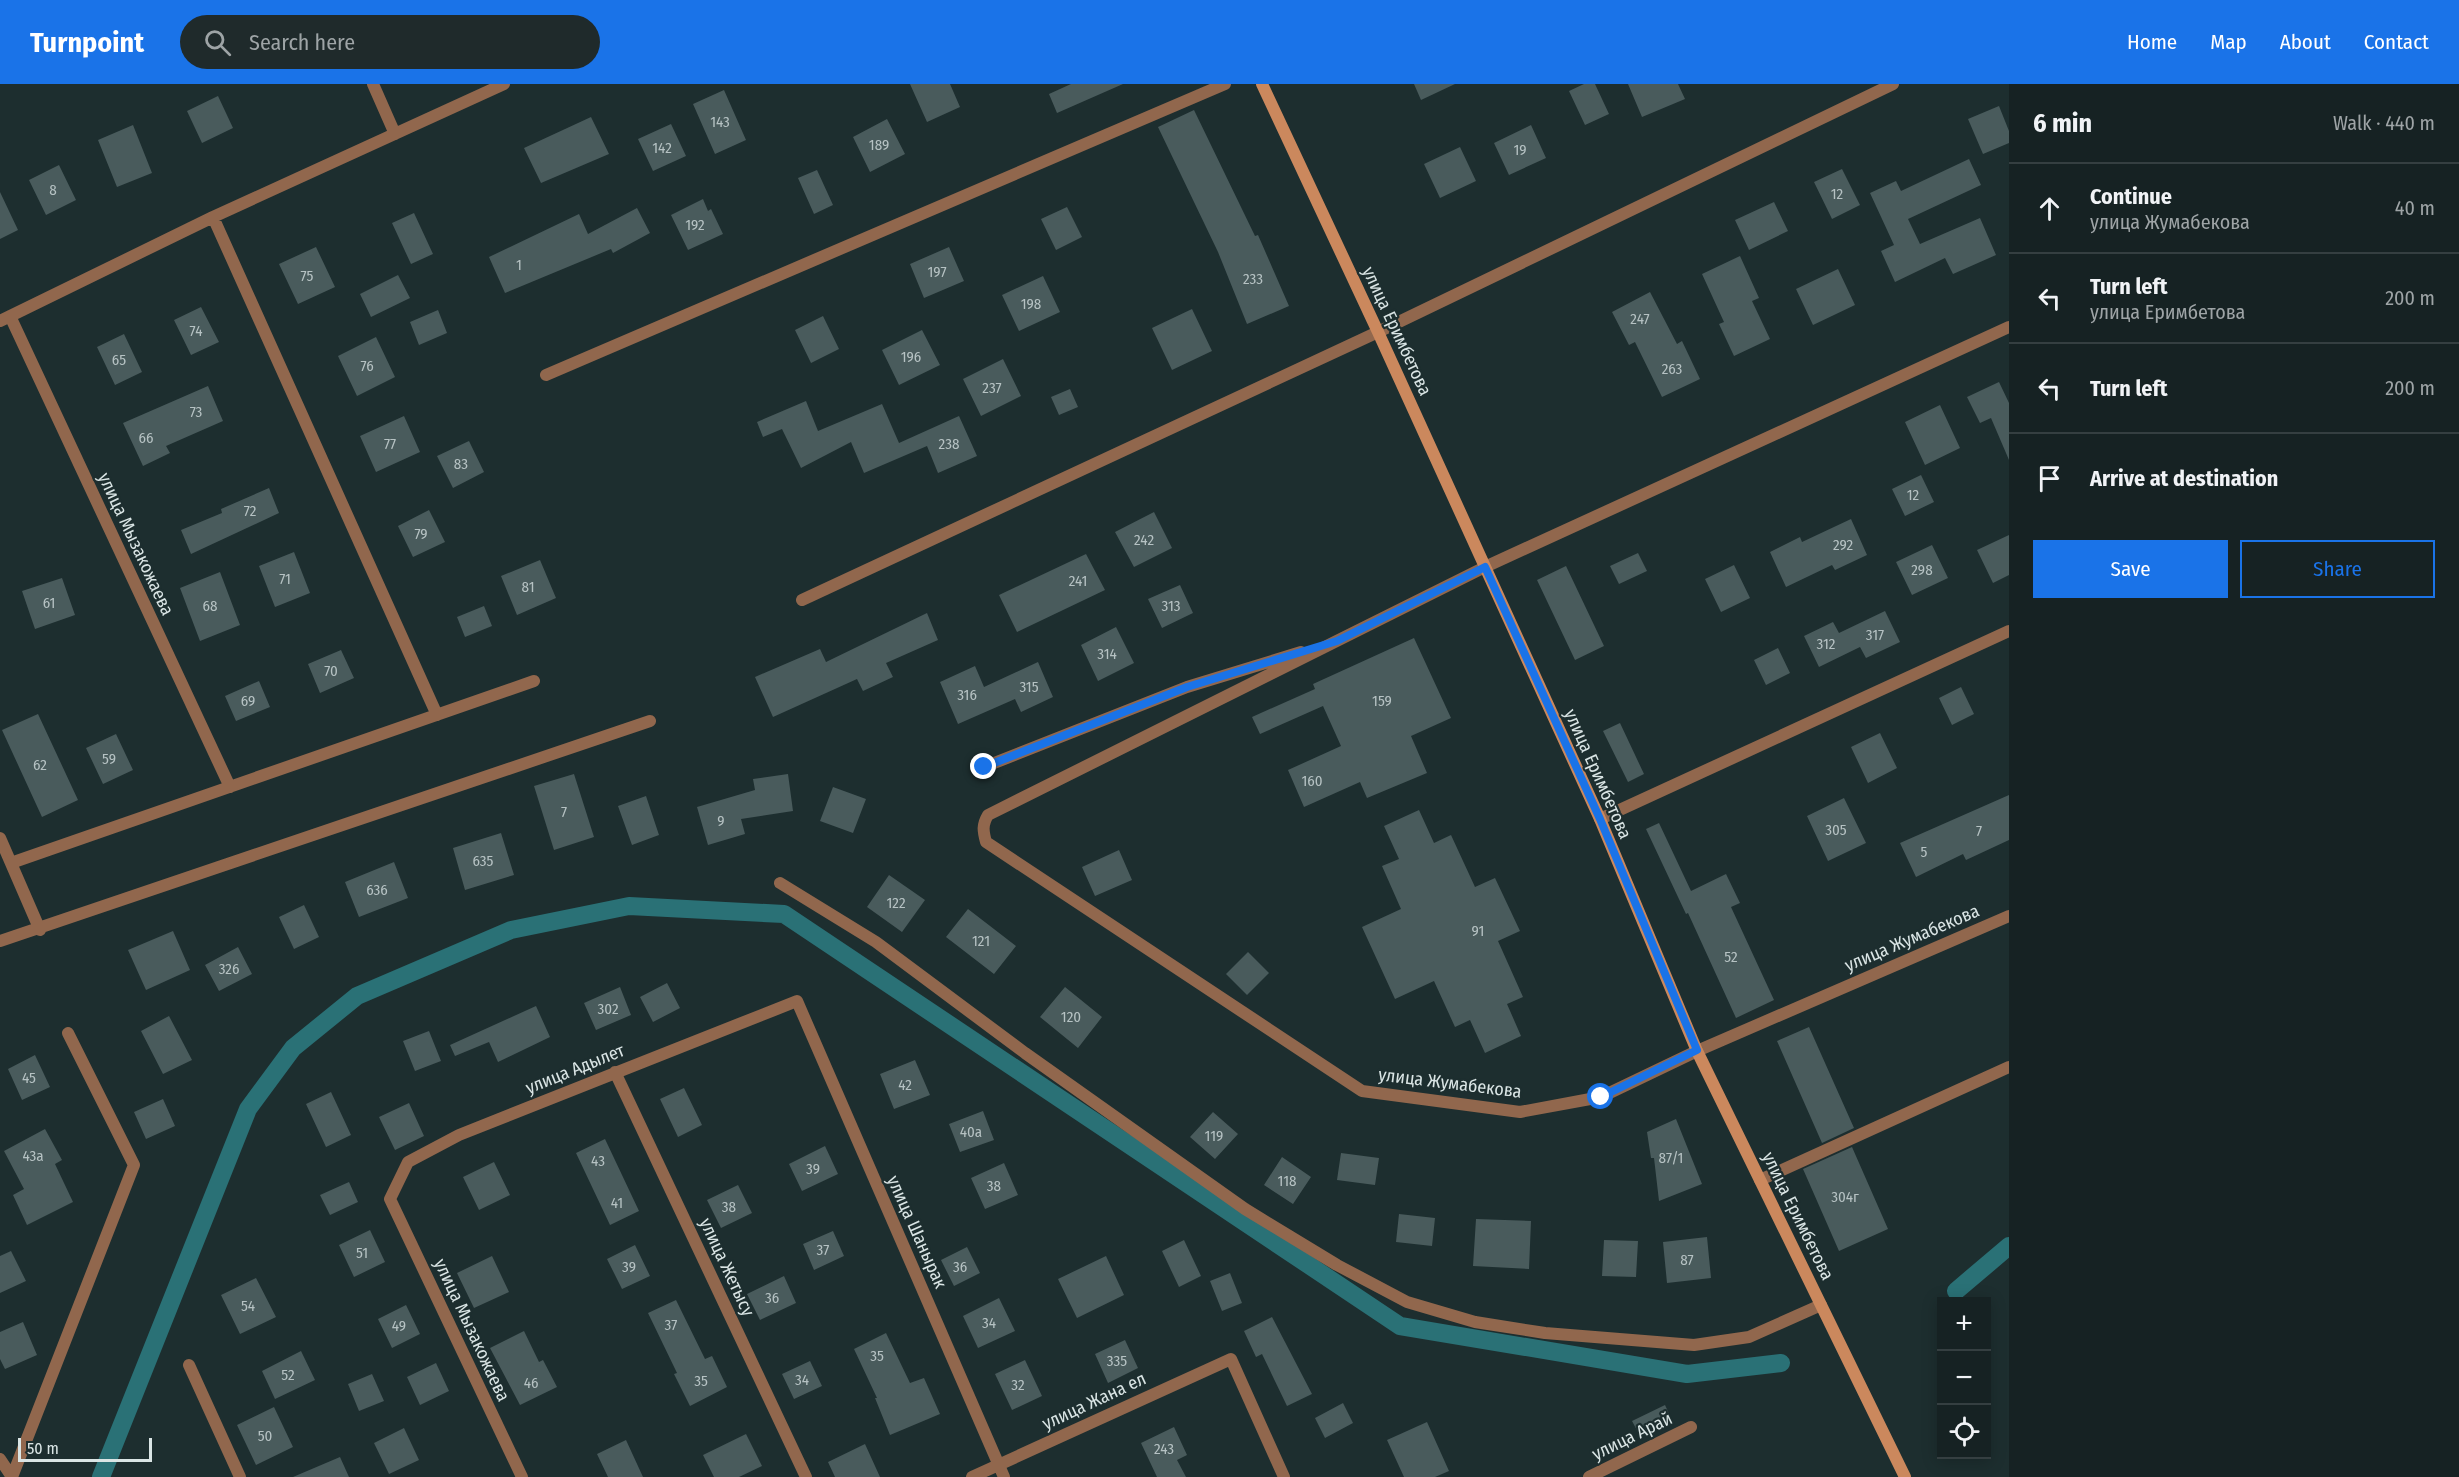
<!DOCTYPE html>
<html lang="en">
<head>
<meta charset="utf-8">
<style>
	:root { --surface:#162223; --page:#1f2a2b; --text:#f1f3f6; --muted:#9ea4a6; --line:#353f41; --accent:#1a73e8 }
	body { margin:0; font-family:"Fira Sans Condensed",sans-serif; background:var(--page); color:var(--text) }
	.controls { position:absolute; right:18px; bottom:18px; display:grid; overflow:hidden; border-radius:0px; box-shadow:0 3px 15px #0003 }
	.controls button { width:54px; height:54px; display:grid; place-items:center; padding:0; border:0; border-bottom:2px solid var(--line); background:var(--surface); color:var(--text); font:30px sans-serif }
	.scale { position:absolute; left:18px; bottom:15px; width:134px; box-sizing:border-box; padding-left:6px; border:3px solid #dae5e5; border-top:0; font-size:16px; line-height:21px; white-space:nowrap; color:#dae5e5; -webkit-text-stroke:4px #1d2e2f; paint-order:stroke }
	.stop { position:absolute; width:18px; height:18px; margin:-14px; border:4px solid #1a73e8; border-radius:50%; background:#fff }
	.stop.end { background:#1a73e8; border-color:#fff; box-shadow:0 2px 6px #0008 }
	.list { margin:0; padding:0; list-style:none }
	h2 { display:flex; justify-content:space-between; align-items:center; height:78px; margin:0; padding:0 24px; font-size:26px }
	h2 small { font-size:20px; font-weight:400; color:var(--muted) }
	.list li { display:grid; grid-template-columns:39px 1fr auto; gap:18px; align-items:center; box-sizing:border-box; height:90px; padding:0 24px; border-top:2px solid var(--line) }
	.list b { display:block; font-size:22px; white-space:nowrap }
	.list p { margin:0; font-size:20px; white-space:nowrap; color:var(--muted) }
	.list em { font-size:20px; font-style:normal; color:var(--muted) }
	.actions { display:flex; gap:12px; padding:18px 24px }
	.actions a { flex:1; padding:14px 0; border:2px solid var(--accent); border-radius:0px; text-align:center; font-size:21px; color:var(--accent) }
	.actions .main { background:var(--accent); color:#fff }
	.icon { flex:none; width:33px; height:33px; fill:none; stroke:currentColor; stroke-width:2; stroke-linecap:round; stroke-linejoin:round }
	.map { position:relative; flex:none; width:2009px; height:1393px; overflow:hidden }
	header { display:flex; align-items:center; gap:36px; box-sizing:border-box; height:84px; padding:0 30px; background:var(--accent); color:#fff }
	header strong { font-size:28px }
	nav { display:flex; gap:33px; margin-inline-start:auto; font-size:21px }
	.search { width:420px; height:54px; background:var(--page); display:flex; align-items:center; gap:15px; box-sizing:border-box; padding:0 21px; border-radius:33px; color:var(--muted); font-size:22px }
	main { display:flex }
	aside { flex:1; background:var(--surface) }
	.map>svg:first-child { display:block }
	.lines { fill:none; stroke-linecap:round; stroke-linejoin:round }
	.canal { stroke:#2a7176; stroke-width:18 }
	.building { fill:#495b5c }
	.minor { stroke:#91674d; stroke-width:12 }
	.secondary { stroke:#cb885d; stroke-width:12 }
	.route { stroke:#1a73e8; stroke-width:8 }
	.labels { text-anchor:middle; stroke-width:4.5; stroke-linejoin:round; paint-order:stroke }
	.number-label { font-size:15px; fill:#b6c2c3 }
	.street-label { font-size:18px; fill:#dae5e5; stroke:#1d2e2f }
</style>
</head>
<body>
<header>
<strong>Turnpoint</strong>
<div class="search"><svg class="icon" aria-label="search" viewBox="0 0 24 24"><circle cx="10" cy="10" r="6"/><path d="M15 15l6 6"/></svg>Search here</div>
<nav><a>Home</a><a>Map</a><a>About</a><a>Contact</a></nav>
</header>
<main>
<div class="map">
<svg width="2009" height="1393" viewBox="0 0 2009 1393">
	<rect width="100%" height="100%" fill="#1d2e2f"/>
	<g class="lines">
		<path class="canal" d="M1956,1207L2009,1162
			M101,1393L248,1025L293,964L357,912L511,846L629,822L784,830L1400,1242L1687,1290L1781,1279"/>
	</g>
	<path class="building" d="M910,0H950L960,23L927,38Z
		M1071,0H1123L1057,29L1049,10Z
		M1414,0H1455L1421,16Z
		M1584,0H1595L1609,30L1585,41L1569,7Z
		M1628,0H1678L1685,15L1642,33Z
		M724,6L746,56L715,70L693,20Z
		M218,12L233,44L202,59L187,27Z
		M1999,22L2009,47V59L1983,70L1968,35Z
		M1194,26L1255,152L1258,151L1289,222L1247,240L1218,168L1158,43Z
		M591,33L609,70L541,99L524,64Z
		M887,35L905,70L870,88L853,53Z
		M671,40L686,72L653,87L638,55Z
		M133,41L152,89L117,103L98,56Z
		M1531,41L1546,74L1509,91L1494,59Z
		M1460,63L1476,97L1440,114L1424,80Z
		M1969,75L1981,101L1908,135L1920,160L1980,134L1996,171L1953,190L1945,174L1895,198L1881,167L1894,161L1870,109L1896,97L1901,107Z
		M59,81L76,116L46,131L29,96Z
		M1842,85L1860,121L1832,135L1814,98Z
		M817,86L833,121L814,130L798,94Z
		M0,108L18,146L0,155Z
		M703,115L708,127L711,125L723,150L688,166L671,131Z
		M1774,118L1788,147L1749,166L1735,136Z
		M1067,123L1082,153L1056,166L1041,135Z
		M637,124L650,149L613,169L611,165L505,209L489,173L579,130L588,150Z
		M414,129L433,170L411,180L392,139Z
		M316,163L335,203L298,220L279,180Z
		M949,163L964,197L924,214L910,180Z
		M1740,172L1759,214L1752,217L1770,255L1734,272L1719,240L1724,238L1702,190Z
		M1838,185L1855,221L1813,241L1796,205Z
		M398,191L410,214L371,233L360,210Z
		M1043,192L1060,228L1019,247L1002,211Z
		M1650,208L1677,260L1682,257L1700,295L1662,313L1635,258L1629,261L1612,228Z
		M201,223L219,258L191,271L174,236Z
		M1192,225L1212,267L1172,286L1152,244Z
		M438,226L447,249L419,261L410,238Z
		M823,232L839,265L811,279L795,246Z
		M922,246L940,281L899,301L882,266Z
		M124,250L142,288L115,301L97,263Z
		M376,253L395,293L357,312L338,272Z
		M1003,275L1021,312L981,332L963,295Z
		M1999,298L2009,319V376L1991,334L1980,339L1967,313Z
		M208,302L223,337L166,362L170,369L143,382L123,339Z
		M1070,305L1078,323L1059,331L1051,313Z
		M806,317L818,347L882,320L899,359L959,332L977,372L938,389L927,362L864,389L851,358L801,384L782,345L763,353L757,338Z
		M1940,321L1960,364L1925,381L1905,338Z
		M404,332L420,368L376,388L360,352Z
		M469,357L484,388L453,404L437,372Z
		M1921,391L1934,418L1905,432L1892,405Z
		M269,404L279,429L191,470L181,446L222,429L221,425Z
		M429,426L445,458L413,473L398,442Z
		M1154,428L1172,464L1134,483L1115,448Z
		M1851,435L1867,471L1835,486L1832,481L1786,503L1770,468L1800,453L1802,458Z
		M2009,451V491L1993,499L1977,466Z
		M1932,461L1948,494L1912,511L1896,478Z
		M294,468L310,509L275,523L259,482Z
		M1638,469L1647,487L1619,500L1610,482Z
		M1086,470L1105,506L1017,548L999,511Z
		M540,476L556,514L517,531L501,492Z
		M1734,481L1750,514L1721,528L1705,495Z
		M1566,482L1604,562L1575,576L1537,496Z
		M220,488L240,541L200,557L180,504Z
		M62,494L75,531L35,545L22,507Z
		M1180,501L1193,529L1162,544L1148,515Z
		M484,522L492,542L465,553L457,533Z
		M1885,527L1900,558L1866,574L1860,563L1819,583L1804,552L1833,538L1839,549Z
		M927,529L938,556L886,579L893,593L863,607L857,595L773,633L755,593L820,565L826,578Z
		M1116,543L1134,579L1098,597L1081,561Z
		M1414,554L1451,634L1411,652L1427,689L1367,714L1360,698L1304,723L1288,686L1341,662L1323,622L1260,650L1252,633L1315,605L1313,600Z
		M1778,564L1790,589L1766,601L1754,576Z
		M341,566L354,594L320,609L308,580Z
		M1038,578L1053,613L1021,628L1015,615L958,640L940,598L975,582L984,603Z
		M259,597L270,623L236,637L225,612Z
		M1961,603L1974,630L1952,641L1939,614Z
		M38,630L78,716L42,733L2,646Z
		M1620,639L1644,690L1628,698L1603,647Z
		M1880,649L1897,684L1868,699L1851,663Z
		M116,650L133,686L103,700L86,664Z
		M574,690L594,753L554,766L534,702Z
		M788,690L793,727L741,735L745,750L708,761L697,723L755,706L753,695Z
		M833,703L866,715L853,749L820,737Z
		M2009,711V756L1966,776L1963,770L1916,793L1900,759Z
		M646,712L659,751L632,761L618,722Z
		M1844,714L1866,759L1828,777L1807,732Z
		M1419,726L1434,759L1451,751L1475,803L1495,794L1520,847L1498,857L1523,913L1507,920L1521,952L1485,969L1470,936L1455,943L1434,897L1395,915L1362,843L1401,825L1382,782L1399,775L1384,742Z
		M1659,739L1691,807L1726,790L1740,819L1731,823L1774,916L1736,934L1688,829L1686,830L1646,745Z
		M501,749L514,791L465,806L453,764Z
		M1119,766L1132,796L1095,812L1082,783Z
		M394,778L408,814L359,833L345,798Z
		M889,791L925,816L902,848L867,823Z
		M304,821L319,853L294,865L279,833Z
		M968,825L1016,862L994,890L946,853Z
		M173,847L190,886L146,906L128,866Z
		M238,863L252,890L219,907L205,881Z
		M1248,868L1269,889L1247,911L1226,890Z
		M667,899L680,924L653,938L640,913Z
		M620,903L631,931L596,946L584,919Z
		M1065,903L1102,933L1078,964L1040,933Z
		M536,922L550,953L498,978L489,958L455,972L450,961Z
		M169,932L192,976L163,990L141,947Z
		M1809,943L1854,1044L1822,1059L1777,957Z
		M429,947L441,977L415,987L403,957Z
		M35,971L50,1003L22,1016L8,985Z
		M915,976L930,1011L894,1025L880,990Z
		M684,1004L702,1041L678,1053L660,1015Z
		M331,1008L351,1051L326,1063L306,1020Z
		M163,1015L175,1042L146,1055L134,1028Z
		M409,1019L424,1052L395,1066L379,1033Z
		M983,1027L994,1056L960,1068L949,1040Z
		M1213,1028L1238,1050L1215,1075L1190,1053Z
		M1676,1035L1702,1100L1659,1117L1654,1074H1651L1647,1048Z
		M45,1045L62,1076L55,1080L73,1118L27,1141L13,1111L24,1105L4,1067Z
		M605,1055L639,1127L610,1141L576,1069Z
		M825,1062L838,1090L802,1107L789,1080Z
		M1852,1063L1888,1145L1839,1167L1803,1085Z
		M1341,1069L1379,1074L1375,1101L1337,1096Z
		M1282,1073L1311,1093L1293,1120L1264,1101Z
		M494,1078L510,1111L479,1126L463,1093Z
		M1004,1079L1018,1111L985,1125L971,1094Z
		M349,1098L358,1118L330,1131L320,1111Z
		M738,1101L752,1129L721,1144L707,1116Z
		M1399,1130L1435,1134L1432,1162L1396,1158Z
		M1476,1135L1531,1137L1529,1185L1473,1182Z
		M370,1146L385,1178L354,1193L339,1161Z
		M833,1147L844,1172L814,1186L803,1160Z
		M1707,1153L1711,1194L1667,1199L1663,1158Z
		M1184,1156L1201,1192L1179,1203L1162,1167Z
		M1604,1156L1638,1157L1636,1193L1602,1192Z
		M635,1161L650,1192L622,1205L607,1175Z
		M967,1163L980,1189L954,1202L941,1176Z
		M11,1167L26,1197L0,1209V1172Z
		M492,1172L509,1208L474,1224L457,1189Z
		M1106,1172L1124,1211L1077,1234L1058,1195Z
		M1230,1189L1242,1219L1222,1227L1210,1197Z
		M784,1192L796,1219L760,1236L747,1210Z
		M256,1194L276,1233L240,1250L221,1211Z
		M999,1214L1015,1247L978,1264L963,1232Z
		M676,1216L705,1275L712,1272L727,1303L690,1322L674,1290L677,1289L648,1229Z
		M406,1221L420,1250L392,1264L378,1235Z
		M1272,1233L1312,1310L1287,1322L1262,1270L1256,1273L1244,1247Z
		M23,1238L37,1271L5,1285L0,1275V1248Z
		M524,1247L539,1278L543,1276L557,1303L520,1321L490,1264Z
		M886,1249L910,1299L924,1294L940,1330L890,1351L875,1314H877L854,1265Z
		M1125,1256L1138,1284L1108,1299L1095,1270Z
		M301,1267L315,1296L275,1315L262,1287Z
		M1025,1276L1042,1312L1012,1326L995,1290Z
		M810,1277L822,1302L794,1315L782,1290Z
		M436,1279L449,1307L420,1321L407,1293Z
		M372,1290L384,1317L359,1327L348,1300Z
		M1343,1319L1353,1339L1325,1354L1315,1334Z
		M1665,1321L1672,1336L1640,1352L1632,1337Z
		M274,1323L293,1363L256,1381L237,1341Z
		M1427,1338L1449,1387L1435,1393H1404L1387,1356Z
		M1174,1343L1187,1371L1177,1376L1186,1393H1157L1141,1359Z
		M404,1344L419,1376L389,1390L374,1359Z
		M746,1350L762,1382L739,1393H714L703,1371Z
		M626,1356L643,1393H608L597,1370Z
		M865,1360L880,1393H835L828,1378Z
		M340,1373L349,1393H293Z"/>
	<g class="lines">
		<path class="minor" d="M373,0L395,50
			M213,133L437,631
			M10,232L230,703
			M0,237L213,133L504,0
			M2009,243L1485,483L988,731C982,741 983,747 986,758L1362,1007L1520,1028L1601,1013L1697,967L2009,832
			M546,291L1225,0
			M802,516L1378,248L1893,0
			M984,683L1187,603L1301,568
			M1600,735L2009,547
			M0,754L40,846
			M11,779L534,597
			M780,799L876,858L1025,969L1245,1125L1337,1181L1407,1218L1475,1238L1545,1249L1694,1261L1749,1253L1821,1221
			M0,857L650,637
			M615,988L806,1393
			M1760,1096L2009,983
			M189,1281L240,1393
			M0,1375L12,1393
			M12,1393L134,1081L68,949
			M522,1393L390,1115L408,1078L459,1051L797,917L1004,1393
			M972,1393L1231,1275L1284,1393
			M1589,1393L1691,1343"/>
		<path class="secondary" d="M1262,0L1378,248L1600,735L1697,967L1905,1393"/>
	</g>
	<g class="lines">
		<path class="route" d="M984,683L1187,603L1337,557L1485,483L1600,735L1697,966L1601,1013"/>
	</g>
	<g class="labels">
		<g class="number-label">
			<text x="720" y="43">143</text>
			<text x="879" y="66">189</text>
			<text x="662" y="69">142</text>
			<text x="1520" y="71">19</text>
			<text x="53" y="111">8</text>
			<text x="1837" y="115">12</text>
			<text x="695" y="146">192</text>
			<text x="519" y="186">1</text>
			<text x="937" y="193">197</text>
			<text x="307" y="197">75</text>
			<text x="1253" y="200">233</text>
			<text x="1031" y="225">198</text>
			<text x="1640" y="240">247</text>
			<text x="196" y="252">74</text>
			<text x="911" y="278">196</text>
			<text x="119" y="281">65</text>
			<text x="367" y="287">76</text>
			<text x="1672" y="290">263</text>
			<text x="992" y="309">237</text>
			<text x="196" y="333">73</text>
			<text x="146" y="359">66</text>
			<text x="390" y="365">77</text>
			<text x="949" y="365">238</text>
			<text x="461" y="385">83</text>
			<text x="1913" y="416">12</text>
			<text x="250" y="432">72</text>
			<text x="421" y="455">79</text>
			<text x="1144" y="461">242</text>
			<text x="1843" y="466">292</text>
			<text x="1922" y="491">298</text>
			<text x="285" y="500">71</text>
			<text x="1078" y="502">241</text>
			<text x="528" y="508">81</text>
			<text x="49" y="524">61</text>
			<text x="210" y="527">68</text>
			<text x="1171" y="527">313</text>
			<text x="1875" y="556">317</text>
			<text x="1826" y="565">312</text>
			<text x="1107" y="575">314</text>
			<text x="331" y="592">70</text>
			<text x="1029" y="608">315</text>
			<text x="967" y="616">316</text>
			<text x="248" y="622">69</text>
			<text x="1382" y="622">159</text>
			<text x="109" y="680">59</text>
			<text x="40" y="686">62</text>
			<text x="1312" y="702">160</text>
			<text x="564" y="733">7</text>
			<text x="721" y="742">9</text>
			<text x="1836" y="751">305</text>
			<text x="1979" y="752">7</text>
			<text x="1924" y="773">5</text>
			<text x="483" y="782">635</text>
			<text x="377" y="811">636</text>
			<text x="896" y="824">122</text>
			<text x="1478" y="852">91</text>
			<text x="981" y="862">121</text>
			<text x="1731" y="878">52</text>
			<text x="229" y="890">326</text>
			<text x="608" y="930">302</text>
			<text x="1071" y="938">120</text>
			<text x="29" y="999">45</text>
			<text x="905" y="1006">42</text>
			<text x="971" y="1053">40а</text>
			<text x="1214" y="1057">119</text>
			<text x="33" y="1077">43а</text>
			<text x="1671" y="1079">87/1</text>
			<text x="598" y="1082">43</text>
			<text x="813" y="1090">39</text>
			<text x="1287" y="1102">118</text>
			<text x="994" y="1107">38</text>
			<text x="1845" y="1118">304г</text>
			<text x="617" y="1124">41</text>
			<text x="729" y="1128">38</text>
			<text x="823" y="1171">37</text>
			<text x="362" y="1174">51</text>
			<text x="1687" y="1181">87</text>
			<text x="629" y="1188">39</text>
			<text x="960" y="1188">36</text>
			<text x="772" y="1219">36</text>
			<text x="248" y="1227">54</text>
			<text x="989" y="1244">34</text>
			<text x="671" y="1246">37</text>
			<text x="399" y="1247">49</text>
			<text x="877" y="1277">35</text>
			<text x="1117" y="1282">335</text>
			<text x="288" y="1296">52</text>
			<text x="802" y="1301">34</text>
			<text x="701" y="1302">35</text>
			<text x="531" y="1304">46</text>
			<text x="1018" y="1306">32</text>
			<text x="265" y="1357">50</text>
			<text x="1164" y="1370">243</text>
		</g>
		<g class="street-label">
			<text transform="translate(1397 247) rotate(65)" y="6">улица Еримбетова</text>
			<text transform="translate(136 460) rotate(65)" y="6">улица Мызакожаева</text>
			<text transform="translate(1598 690) rotate(66)" y="6">улица Еримбетова</text>
			<text transform="translate(1912 854) rotate(-23)" y="6">улица Жумабекова</text>
			<text transform="translate(575 985) rotate(-22)" y="6">улица Адылет</text>
			<text transform="translate(1450 999) rotate(7)" y="6">улица Жумабекова</text>
			<text transform="translate(1798 1132) rotate(64)" y="6">улица Еримбетова</text>
			<text transform="translate(917 1148) rotate(66)" y="6">улица Шанырак</text>
			<text transform="translate(727 1183) rotate(65)" y="6">улица Жетысу</text>
			<text transform="translate(472 1246) rotate(65)" y="6">улица Мызакожаева</text>
			<text transform="translate(1094 1317) rotate(-25)" y="6">улица Жана ел</text>
			<text transform="translate(1632 1352) rotate(-26)" y="6">улица Арай</text>
		</g>
	</g>
</svg>
<div class="controls">
<button>+</button>
<button>−</button>
<button><svg class="icon" aria-label="locate" viewBox="0 0 24 24"><circle cx="12" cy="12" r="6"/><path d="M12 2v4M12 18v4M2 12h4M18 12h4"/></svg></button>
</div>
<div class="scale">50 m</div>
<div class="stop" style="left:1601px;top:1013px"></div>
<div class="stop end" style="left:984px;top:683px"></div>
</div>
<aside>
<h2>6 min<small>Walk · 440 m</small></h2>
<ul class="list">
<li><svg class="icon" aria-label="ahead" viewBox="0 0 24 24"><path d="M12 20V5M6 11l6-6 6 6"/></svg><div><b>Continue</b><p>улица Жумабекова</p></div><em>40 m</em></li>
<li><svg class="icon" aria-label="left" viewBox="0 0 24 24"><path d="M17 20v-9H6M10 6l-5 5 5 5"/></svg><div><b>Turn left</b><p>улица Еримбетова</p></div><em>200 m</em></li>
<li><svg class="icon" aria-label="left" viewBox="0 0 24 24"><path d="M17 20v-9H6M10 6l-5 5 5 5"/></svg><div><b>Turn left</b></div><em>200 m</em></li>
<li><svg class="icon" aria-label="arrive" viewBox="0 0 24 24"><path d="M6 21V4h12l-3 4 3 4H6"/></svg><div><b>Arrive at destination</b></div></li>
</ul>
<div class="actions"><a class="main">Save</a><a>Share</a></div>
</aside>
</main>
</body>
</html>
